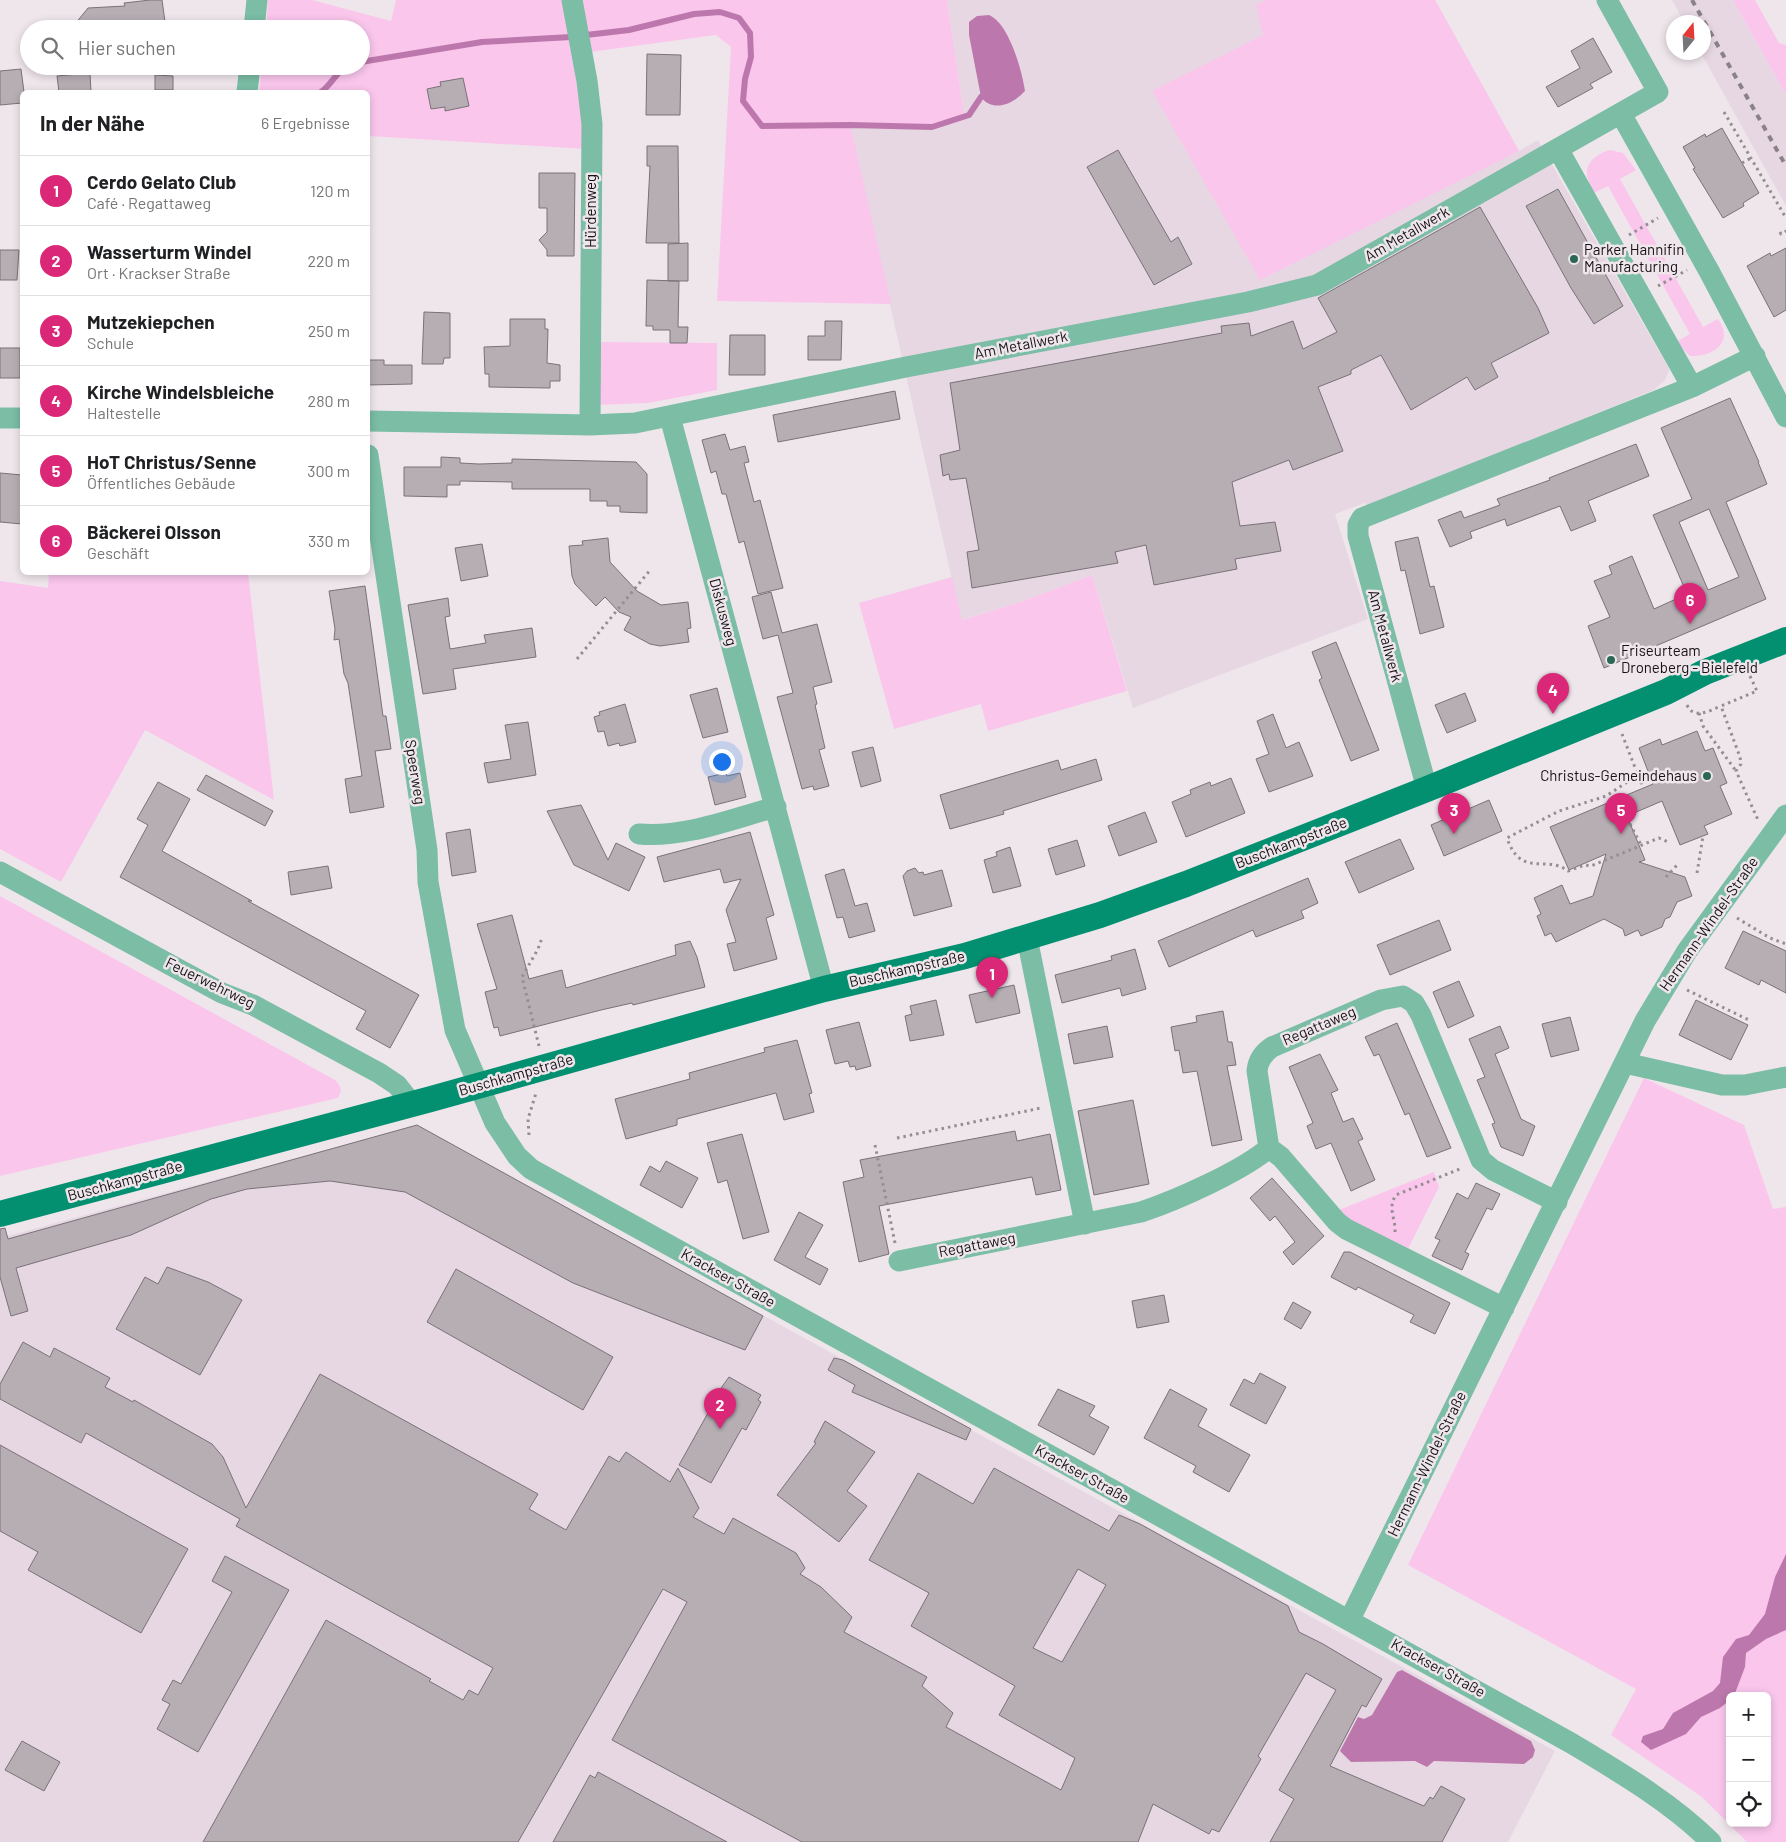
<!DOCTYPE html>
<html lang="de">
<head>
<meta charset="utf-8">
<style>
	:root { --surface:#fff; --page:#f2f2f2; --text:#202124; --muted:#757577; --line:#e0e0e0; --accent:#db2777 }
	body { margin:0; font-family:Barlow,sans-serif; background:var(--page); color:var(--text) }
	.controls { position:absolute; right:15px; bottom:15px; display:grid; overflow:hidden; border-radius:8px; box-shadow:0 2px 8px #0003 }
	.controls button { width:45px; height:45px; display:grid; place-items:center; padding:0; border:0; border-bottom:1px solid var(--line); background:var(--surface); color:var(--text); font:25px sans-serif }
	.compass { position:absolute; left:1666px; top:15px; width:45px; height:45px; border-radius:50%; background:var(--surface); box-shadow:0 2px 8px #0003; rotate:18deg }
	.you { position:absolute; left:721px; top:761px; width:18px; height:18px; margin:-12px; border:4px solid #fff; border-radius:50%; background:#1a73e8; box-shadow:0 0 0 8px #1a73e833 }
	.badge { display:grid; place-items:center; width:32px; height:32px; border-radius:50%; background:var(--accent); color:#fff; font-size:16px; font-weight:700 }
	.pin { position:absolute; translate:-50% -41px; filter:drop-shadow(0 1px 2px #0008) }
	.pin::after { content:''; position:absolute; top:26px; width:18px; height:15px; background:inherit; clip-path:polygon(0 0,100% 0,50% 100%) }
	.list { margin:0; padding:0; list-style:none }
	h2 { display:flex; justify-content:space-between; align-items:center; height:65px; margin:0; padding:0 20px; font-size:21px }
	h2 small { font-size:16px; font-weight:400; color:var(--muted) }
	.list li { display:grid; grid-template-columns:32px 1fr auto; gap:15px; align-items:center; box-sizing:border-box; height:70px; padding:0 20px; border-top:1px solid var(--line) }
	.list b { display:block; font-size:19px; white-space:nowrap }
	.list p { margin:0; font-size:16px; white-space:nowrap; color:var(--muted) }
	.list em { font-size:16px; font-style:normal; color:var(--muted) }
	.icon { flex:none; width:28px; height:28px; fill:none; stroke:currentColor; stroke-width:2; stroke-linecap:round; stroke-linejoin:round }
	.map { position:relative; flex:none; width:1786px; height:1842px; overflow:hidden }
	.search { position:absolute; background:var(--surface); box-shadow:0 2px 8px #0003; left:20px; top:20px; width:350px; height:55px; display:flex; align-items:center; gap:12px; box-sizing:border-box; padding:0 18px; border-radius:28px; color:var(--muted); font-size:19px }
	.panel { position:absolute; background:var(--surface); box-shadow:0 2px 8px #0003; left:20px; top:90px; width:350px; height:485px; border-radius:8px }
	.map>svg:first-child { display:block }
	.built { fill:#e7d7e3 }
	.green { fill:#fac6ec; fill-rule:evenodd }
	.water { fill:#bc78ac }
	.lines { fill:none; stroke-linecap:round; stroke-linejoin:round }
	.stream { stroke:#bc78ac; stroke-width:6 }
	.building { fill:#b7aeb4; stroke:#7a7278; fill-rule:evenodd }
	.path { stroke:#948e92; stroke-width:3; stroke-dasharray:2.5 4; stroke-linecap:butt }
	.minor { stroke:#7bbda5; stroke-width:21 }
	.major { stroke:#029070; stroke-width:26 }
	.rail { stroke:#898287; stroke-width:4; stroke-dasharray:6 6; stroke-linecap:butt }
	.poi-dot { fill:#2a6855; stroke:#efe6ec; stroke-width:2 }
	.labels { text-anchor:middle; stroke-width:5; stroke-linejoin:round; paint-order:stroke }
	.street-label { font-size:15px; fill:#151215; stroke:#efe6ec }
	.poi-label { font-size:15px; fill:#151215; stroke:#efe6ec; text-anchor:start }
</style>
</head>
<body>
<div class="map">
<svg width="1786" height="1842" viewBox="0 0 1786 1842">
	<rect width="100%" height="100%" fill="#efe6ec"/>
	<path class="built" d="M947,0H1435L1519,151L1538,140L1668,367L1669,371L1665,380L1654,390L1367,506L1365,503L1335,514L1368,619L1133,708L1092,575L1023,601L961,620L850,127L932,129L965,120Z
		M1672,0H1733L1786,95V206L1701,53L1704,52V22H1684Z
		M417,1125L1555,1751L1508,1842H0V1238Z"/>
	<path class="green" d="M268,0H312L391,21L396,0H565L586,149L368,136V92H259L262,66H361V29H266Z
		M582,0H947L965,120L932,129L851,127L891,304L717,301L731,47L716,35L590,52Z
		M1265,0H1435L1519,151L1260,280L1152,91L1263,35L1256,5Z
		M1733,0H1755L1779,43L1786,45V95Z
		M1610,150L1623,153L1636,170L1620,179L1703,327L1718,319C1735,343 1712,357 1690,356L1676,342L1690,334L1608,186L1594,193C1592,188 1587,180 1587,174C1586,161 1599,153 1610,150Z
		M597,342L717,343V390L648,403L597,405Z
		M49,573H248L274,800L145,730L61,882L0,849V581L48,588Z
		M1092,575L1127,691L988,731L981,704L894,729L859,603L952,577L962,620L1023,601Z
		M0,896L335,1080C342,1087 342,1090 338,1098L0,1176Z
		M1644,1078L1744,1125L1773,1209L1786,1207V1842H1747L1702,1797L1611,1735L1636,1689L1408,1565ZM1730,1696H1767V1823H1730Z
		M1434,1172L1439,1187L1407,1251L1354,1225L1339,1210Z"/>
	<path class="water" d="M989,15C1009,23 1022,71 1025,91C1013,104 993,113 981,97L969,35V22L977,16Z
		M1786,1554V1630L1766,1639L1746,1653L1745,1667L1734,1696H1730V1700L1720,1708L1701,1717L1686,1734L1651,1750L1641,1742L1643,1736L1663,1729L1673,1713L1713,1691L1720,1683L1723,1657L1736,1639L1749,1635L1765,1614L1775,1577Z
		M1402,1670L1531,1741L1535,1750L1533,1757L1524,1764L1434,1761L1427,1767L1415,1761L1351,1762L1340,1751L1358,1717L1364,1719L1372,1715L1397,1672Z"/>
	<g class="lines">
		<path class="stream" d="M586,35L629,30L694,14L720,12L739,18L750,33L751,57L745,79L743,101L762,126L850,125L932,127L969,115L981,97
			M361,62L482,42L571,37
			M321,92C332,84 336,72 347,66"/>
	</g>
	<path class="building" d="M150,0H162L166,29H128L127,26L104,29H71L88,8L125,6L124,3Z
		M1593,38L1612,72L1590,84L1593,88L1558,107L1546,87L1580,68L1571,51Z
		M647,54L681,55L680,115H646Z
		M21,69L24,92L22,103L0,105V71Z
		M90,73L91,92H59L57,76Z
		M155,75L173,76V90H155Z
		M463,78L469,106L445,111V107L431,109L427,89L441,86L440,82Z
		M1722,128L1759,193L1743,203L1744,206L1723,218L1693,169L1695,168L1683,147L1705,134L1706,137Z
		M647,146H678L679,243H646L650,166H647Z
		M1118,150L1171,242L1178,237L1192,264L1154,285L1087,167Z
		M539,173H575L574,256H547V250L539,240L547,232V208H539Z
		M1558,189L1623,306L1594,324L1571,288L1526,206Z
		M1480,207L1538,308L1549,333L1491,363L1498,377L1475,390L1467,377L1411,410L1381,355L1351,370V374L1318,387L1343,451L1293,470L1289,460L1232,482L1240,526L1275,522L1281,551L1235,559L1237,569L1154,585L1146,545L1115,552L1118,563L972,588L967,552L979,550L966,478L950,480L949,474L943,476L940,455L960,450L950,383L1222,333L1221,326L1249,323L1251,336L1293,321L1303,349L1337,332L1318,298Z
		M688,243V281H668V244Z
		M1786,248V310L1774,317L1747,266L1770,253L1771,256Z
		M0,250H19L17,280H0Z
		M647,280L679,281L678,327H688L687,343H670V330H653V326H646Z
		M424,312L450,313V358H444L443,364H422Z
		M510,319H545V329H548L547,363L560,365V381H550V388L489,387V374H485L484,347L510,346Z
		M825,321H842L841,360H808V336H825Z
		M730,335H765V375H729Z
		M0,348H20V378H0Z
		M368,360H384V365H412V384L368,385Z
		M895,391L900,419L778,442L773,415Z
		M1730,398L1759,462H1758L1767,484L1726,502L1766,599L1604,668L1588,626L1610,617L1594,581L1612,574L1609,566L1632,556L1654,609L1687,594L1653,515L1692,499L1661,428ZM1709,509L1739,577L1708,590L1679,522Z
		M725,434L730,450L745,446L749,462L744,463L754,502L760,500L783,588L758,594L744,541L739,543L726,494H722L716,471L711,473L702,440Z
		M1636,444L1649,476L1588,501L1596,521L1571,531L1560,506L1507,526L1505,519L1470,532L1472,538L1450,547L1438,520L1461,511L1464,518L1500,505L1497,499L1550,480L1549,478Z
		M441,457L460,458V463L479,464L512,463V459L636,462L647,474V513L620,512V506H607V501H590V489H512V482L460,481V485H447V497L404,496V467H441Z
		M0,473L22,475V524L0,522Z
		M1418,537L1430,587L1434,586L1444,627L1420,634L1405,570L1401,571L1395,542Z
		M608,538L610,562L637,591L661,605L688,602L691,628L687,629L689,642L660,646L650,644L624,630L631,617L619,612L605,597L596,606L575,584L572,576L569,546L583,545L582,541Z
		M482,544L488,576L461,581L455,548Z
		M365,586L383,716H386L391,749L375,751L384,807L350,813L345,779L362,776L348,683L344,674L339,639L334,640L335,629L329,591Z
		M771,592L782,633L817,624L832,682L813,687L817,704L815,705L825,748L819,750L829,786L814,790L813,786L802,789L777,697L793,693L778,635L763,639L752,597Z
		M448,598L450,616L445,617L450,649L486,643L484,635L532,628L536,657L453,669L456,689L423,694L408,605Z
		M1336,642L1379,750L1351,761L1319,680L1322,678L1312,652Z
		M717,688L728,732L703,738L690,695Z
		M1465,693L1476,721L1447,733L1435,705Z
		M625,704L636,742L620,746L619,743L608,746L604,731L598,732L594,717L600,715L599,712Z
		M1273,714L1286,748L1299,742L1313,776L1269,792L1256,759L1269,754L1257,721Z
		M528,722L536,775L488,783L484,763L511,759L505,725Z
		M1697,731L1705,751L1713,748L1727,783L1720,786L1732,814L1704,826L1708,834L1680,845L1662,801L1627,816L1645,860L1639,862L1685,877L1692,896L1677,902L1670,917L1665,919L1662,927L1641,936L1638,930L1625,936L1623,929L1604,919L1556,942L1551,933L1545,936L1537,916L1541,914L1534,898L1562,885L1570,904L1593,896L1606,854L1569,870L1550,827L1653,784L1639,748L1660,739L1662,745Z
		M873,747L881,781L861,787L852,752Z
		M1096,759L1102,780L1003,811L1004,814L950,829L940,795L1058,760L1061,770Z
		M726,773L727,776L740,773L746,797L715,805L708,777Z
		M206,775L273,811L265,826L197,790Z
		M1231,778L1245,813L1186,837L1172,802L1191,794L1190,790L1210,782L1211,786Z
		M158,782L190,799L162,851L252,901H248L419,995L390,1048L356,1029L366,1011L120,877L148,825L137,819Z
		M1489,800L1502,831L1444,856L1431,825Z
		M581,805L608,860L616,843L645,857L629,891L574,865L547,811Z
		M1145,812L1157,842L1119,856L1108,826Z
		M470,829L476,872L452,876L446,833Z
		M750,832L774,915L766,918L777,959L734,971L727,944L736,942L726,910L741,879L724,883L720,869L664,882L657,857Z
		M1400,839L1414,869L1359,893L1345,862Z
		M1077,840L1085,866L1056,875L1048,849Z
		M1010,847L1021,886L993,893L984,860L997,856L996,852Z
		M328,866L332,888L291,895L288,872Z
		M915,868L919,873L923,872L924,875L942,870L952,906L914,916L903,876L907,871Z
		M844,869L855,906L867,903L875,931L849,938L843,917L837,918L825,875Z
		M1308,878L1318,903L1301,911L1304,918L1256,937L1253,930L1169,967L1158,941Z
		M512,915L529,979L562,970L566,988L676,955L675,945L690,941L697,957L705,987L633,1005L632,1003L601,1010L500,1036L498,1027L494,1028L485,992L497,989L477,924Z
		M1439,920L1451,950L1390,975L1377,945Z
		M1743,931L1786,951V993L1761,980L1759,985L1725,968Z
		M1135,949L1146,989L1122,996L1120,988L1062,1003L1055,975L1112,960L1111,956Z
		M1459,981L1474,1016L1448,1028L1433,992Z
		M1014,985L1020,1013L976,1023L969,995Z
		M936,1000L944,1035L910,1041L905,1016L912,1014L910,1006Z
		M1696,1000L1748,1025L1731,1060L1679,1035Z
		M1223,1011L1228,1042H1232L1236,1065L1227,1066L1242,1140L1212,1146L1197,1071L1183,1073L1179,1050L1175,1051L1171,1027L1197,1022L1196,1016Z
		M1570,1017L1579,1050L1551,1057L1542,1024Z
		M859,1022L871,1066L856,1070L855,1066L850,1067L848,1061L835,1064L826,1030Z
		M1397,1023L1451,1148L1427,1157L1409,1113L1405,1115L1379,1054L1374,1056L1365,1037Z
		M1107,1026L1113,1057L1074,1064L1068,1034Z
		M1500,1026L1509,1048L1495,1054L1521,1119L1535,1126L1523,1156L1501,1147L1492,1124L1495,1123L1477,1080L1485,1077L1469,1039Z
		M797,1040L812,1093L809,1094L814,1112L784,1120L776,1093L677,1119V1125L626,1139L615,1099L690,1079L689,1073L765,1052L764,1048Z
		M1320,1054L1338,1090L1331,1093L1343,1122L1353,1118L1363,1139L1358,1141L1375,1180L1351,1191L1331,1143L1316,1149L1307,1126L1313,1123L1289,1067Z
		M1133,1100L1149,1184L1094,1195L1078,1111Z
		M417,1125L763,1316L745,1350L573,1283L405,1192L330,1181L247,1189L211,1199L131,1235L16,1268L28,1311L11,1316L0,1277V1229L5,1228L8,1239Z
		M1015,1131L1017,1141L1050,1134L1061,1190L1036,1195L1032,1177L879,1206L889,1254L859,1262L843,1182L864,1177L860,1160Z
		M742,1134L769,1232L743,1239L727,1180L718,1183L707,1143Z
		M666,1161L698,1178L682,1208L640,1185L650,1166L660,1172Z
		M1272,1178L1324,1236L1293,1265L1283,1252L1295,1242L1275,1216L1270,1221L1250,1198Z
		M1476,1183L1500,1194L1492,1210L1487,1208L1465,1252L1469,1254L1462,1270L1432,1256L1440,1240L1435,1238L1457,1193L1468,1199Z
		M799,1212L823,1225L805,1257L828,1269L820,1285L774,1260Z
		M1344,1252H1350L1450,1303L1435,1334L1410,1322L1414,1315L1358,1287L1356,1290L1331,1277Z
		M167,1267L208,1282L242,1300L200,1375L116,1329L145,1277L158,1284Z
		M456,1269L613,1357L583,1410L427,1322Z
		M1164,1295L1169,1322L1137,1328L1132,1301Z
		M1293,1302L1311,1312L1301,1329L1284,1319Z
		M23,1342L50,1357L54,1348L86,1365L110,1378L105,1387L133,1402L134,1400L212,1444L223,1457L246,1508L320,1374L538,1494L529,1509L566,1530L609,1456L619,1462L626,1452L670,1482L678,1468L699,1508L693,1517L724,1534L733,1518L796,1553L805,1568L800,1574L821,1587L852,1617L844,1632L927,1677L922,1686L953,1713L946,1727L1061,1790L1075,1758L999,1715L1015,1686L911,1626L929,1593L869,1560L918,1473L973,1504L994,1468L1109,1531L1119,1515L1140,1524L1288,1606L1299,1632L1323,1644L1382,1679L1366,1707L1362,1705L1330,1766L1424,1806L1430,1797L1433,1799L1441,1786L1465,1799L1442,1842H1270L1294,1799L1279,1790L1336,1690L1306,1673L1258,1756L1261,1759L1219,1832L1212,1829L1209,1834L1153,1804L1138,1842H802L612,1740L687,1602L663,1589L518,1842H203L326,1620L431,1679L429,1681L463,1700L469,1690L478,1695L493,1668L236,1526L240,1519L86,1433L81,1443L0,1399V1384ZM1078,1569L1106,1585L1062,1662L1033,1648Z
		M834,1358L843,1360L971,1429L966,1440L852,1392L855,1385L828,1370Z
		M1260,1373L1286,1387L1266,1424L1230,1405L1244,1379L1254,1384Z
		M729,1377L761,1395L758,1400L761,1402L746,1430L742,1428L711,1483L679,1465L713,1404L716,1395Z
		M1058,1389L1095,1406L1089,1416L1109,1427L1094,1455L1038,1425Z
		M1170,1389L1207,1409L1198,1426L1250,1455L1229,1492L1193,1472L1196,1466L1144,1438Z
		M825,1421L875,1452L847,1491L867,1506L839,1542L777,1495L816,1443L814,1442Z
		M0,1445L188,1549L141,1633L28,1570L38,1552L0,1531Z
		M225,1556L289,1590L198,1752L157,1729L170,1704L162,1700L173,1680L181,1684L232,1592L212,1581Z
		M22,1741L60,1762L44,1791L5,1770Z
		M598,1772L727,1842H553L590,1775L595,1778Z"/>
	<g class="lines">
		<path class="path" d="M1724,112L1786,218
			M1742,163L1751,158
			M1780,232L1781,234L1786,231
			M1629,235L1658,218
			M1658,286L1687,270
			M577,659L651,569
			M1750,676L1757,691L1721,706L1740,757L1741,764L1736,771L1758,820
			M1687,705C1694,720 1709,711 1721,706
			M1699,713L1703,726L1736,771
			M1622,734L1641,783L1651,779
			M1638,775L1606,796L1559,811L1507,838C1521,879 1546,854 1568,871L1585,865L1591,866L1659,838L1668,842
			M1630,824L1641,845
			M1697,873L1703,836
			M1666,877L1678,864
			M1737,918L1770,938L1786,944
			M1687,990L1749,1020
			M539,1046L522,977L538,949L542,938
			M529,1135L528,1119L536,1093
			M897,1138L1041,1108
			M875,1145L895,1243
			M1395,1232C1396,1219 1387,1208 1396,1195L1462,1168"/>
		<path class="minor" d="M572,0L587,81L592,124L590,425
			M254,29L257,0
			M247,92L250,66
			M1621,114L1709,271L1786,417
			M1558,149L1692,387
			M670,417L824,989
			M0,418H22
			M368,421L590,425L635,423L906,367L1248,302L1317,285L1658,92L1607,0
			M368,455L427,850L428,882L455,1030L495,1123L517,1156L531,1169L1571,1743C1619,1772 1671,1802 1711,1842
			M1427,789L1358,536V525L1362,518L1692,387L1755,356
			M639,834C685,838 731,819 776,807
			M0,872L222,993L253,1005L379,1073L397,1085L412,1104
			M1027,938L1085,1224
			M1625,1063L1722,1085H1745L1786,1077
			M1269,1148L1257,1071C1258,1060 1263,1053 1272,1047L1381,1000L1403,996L1414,1003L1421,1015L1481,1160L1493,1170L1557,1202
			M1269,1148L1281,1157L1337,1222L1346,1229L1504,1308
			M899,1261L1141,1212C1177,1200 1240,1172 1269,1148
			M1350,1619L1645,1021L1687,951L1786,815"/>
		<path class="major" d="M0,1214L431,1099L824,989L965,956L1100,915L1186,884L1427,789L1666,692L1705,672L1786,640"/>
		<path class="rail" d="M1692,0L1786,166"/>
	</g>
	<g class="poi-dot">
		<circle cx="1574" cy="259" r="5"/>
		<circle cx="1611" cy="660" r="5"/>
		<circle cx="1707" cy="776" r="5"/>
	</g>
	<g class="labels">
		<g class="street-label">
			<text transform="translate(591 211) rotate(-90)" y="5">Hürdenweg</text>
			<text transform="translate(1407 234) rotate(-30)" y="5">Am Metallwerk</text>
			<text transform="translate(1021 345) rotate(-11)" y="5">Am Metallwerk</text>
			<text transform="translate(723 612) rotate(75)" y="5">Diskusweg</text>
			<text transform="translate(1385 636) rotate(75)" y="5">Am Metallwerk</text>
			<text transform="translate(415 772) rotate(81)" y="5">Speerweg</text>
			<text transform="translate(1291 843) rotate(-21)" y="5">Buschkampstraße</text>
			<text transform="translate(1709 924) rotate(-55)" y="5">Hermann-Windel-Straße</text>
			<text transform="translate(907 969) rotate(-13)" y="5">Buschkampstraße</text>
			<text transform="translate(210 983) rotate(26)" y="5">Feuerwehrweg</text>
			<text transform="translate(1319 1026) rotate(-23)" y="5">Regattaweg</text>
			<text transform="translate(516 1075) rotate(-16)" y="5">Buschkampstraße</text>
			<text transform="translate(125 1181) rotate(-15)" y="5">Buschkampstraße</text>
			<text transform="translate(977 1245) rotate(-11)" y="5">Regattaweg</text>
			<text transform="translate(728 1278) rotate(29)" y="5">Krackser Straße</text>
			<text transform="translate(1427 1464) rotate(-64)" y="5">Hermann-Windel-Straße</text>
			<text transform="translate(1082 1474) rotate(29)" y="5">Krackser Straße</text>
			<text transform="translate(1438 1668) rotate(29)" y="5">Krackser Straße</text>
		</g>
		<g class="poi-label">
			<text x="1584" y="255">Parker Hannifin<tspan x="1584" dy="17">Manufacturing</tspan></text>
			<text x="1621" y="656">Friseurteam<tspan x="1621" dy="17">Droneberg - Bielefeld</tspan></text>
			<text x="1697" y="781" text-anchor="end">Christus-Gemeindehaus</text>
		</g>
	</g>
</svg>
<div class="controls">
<button>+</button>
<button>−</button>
<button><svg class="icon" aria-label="locate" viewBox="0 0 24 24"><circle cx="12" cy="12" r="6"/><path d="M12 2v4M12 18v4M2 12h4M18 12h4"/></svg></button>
</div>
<svg class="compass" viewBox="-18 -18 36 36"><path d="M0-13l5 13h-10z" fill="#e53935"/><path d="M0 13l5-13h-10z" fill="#757577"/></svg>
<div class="you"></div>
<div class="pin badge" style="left:992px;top:998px">1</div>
<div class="pin badge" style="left:720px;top:1429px">2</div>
<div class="pin badge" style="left:1454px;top:834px">3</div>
<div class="pin badge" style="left:1553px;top:714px">4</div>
<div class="pin badge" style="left:1621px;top:834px">5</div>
<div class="pin badge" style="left:1690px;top:624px">6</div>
<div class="search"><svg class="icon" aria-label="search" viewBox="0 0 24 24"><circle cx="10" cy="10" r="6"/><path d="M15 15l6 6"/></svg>Hier suchen</div>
<section class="panel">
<h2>In der Nähe<small>6 Ergebnisse</small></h2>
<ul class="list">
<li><span class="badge">1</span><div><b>Cerdo Gelato Club</b><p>Café · Regattaweg</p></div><em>120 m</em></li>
<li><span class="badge">2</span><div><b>Wasserturm Windel</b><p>Ort · Krackser Straße</p></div><em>220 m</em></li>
<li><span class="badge">3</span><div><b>Mutzekiepchen</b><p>Schule</p></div><em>250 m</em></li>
<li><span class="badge">4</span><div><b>Kirche Windelsbleiche</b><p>Haltestelle</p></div><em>280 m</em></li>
<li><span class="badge">5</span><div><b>HoT Christus/Senne</b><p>Öffentliches Gebäude</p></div><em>300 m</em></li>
<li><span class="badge">6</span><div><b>Bäckerei Olsson</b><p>Geschäft</p></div><em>330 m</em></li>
</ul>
</section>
</div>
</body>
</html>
